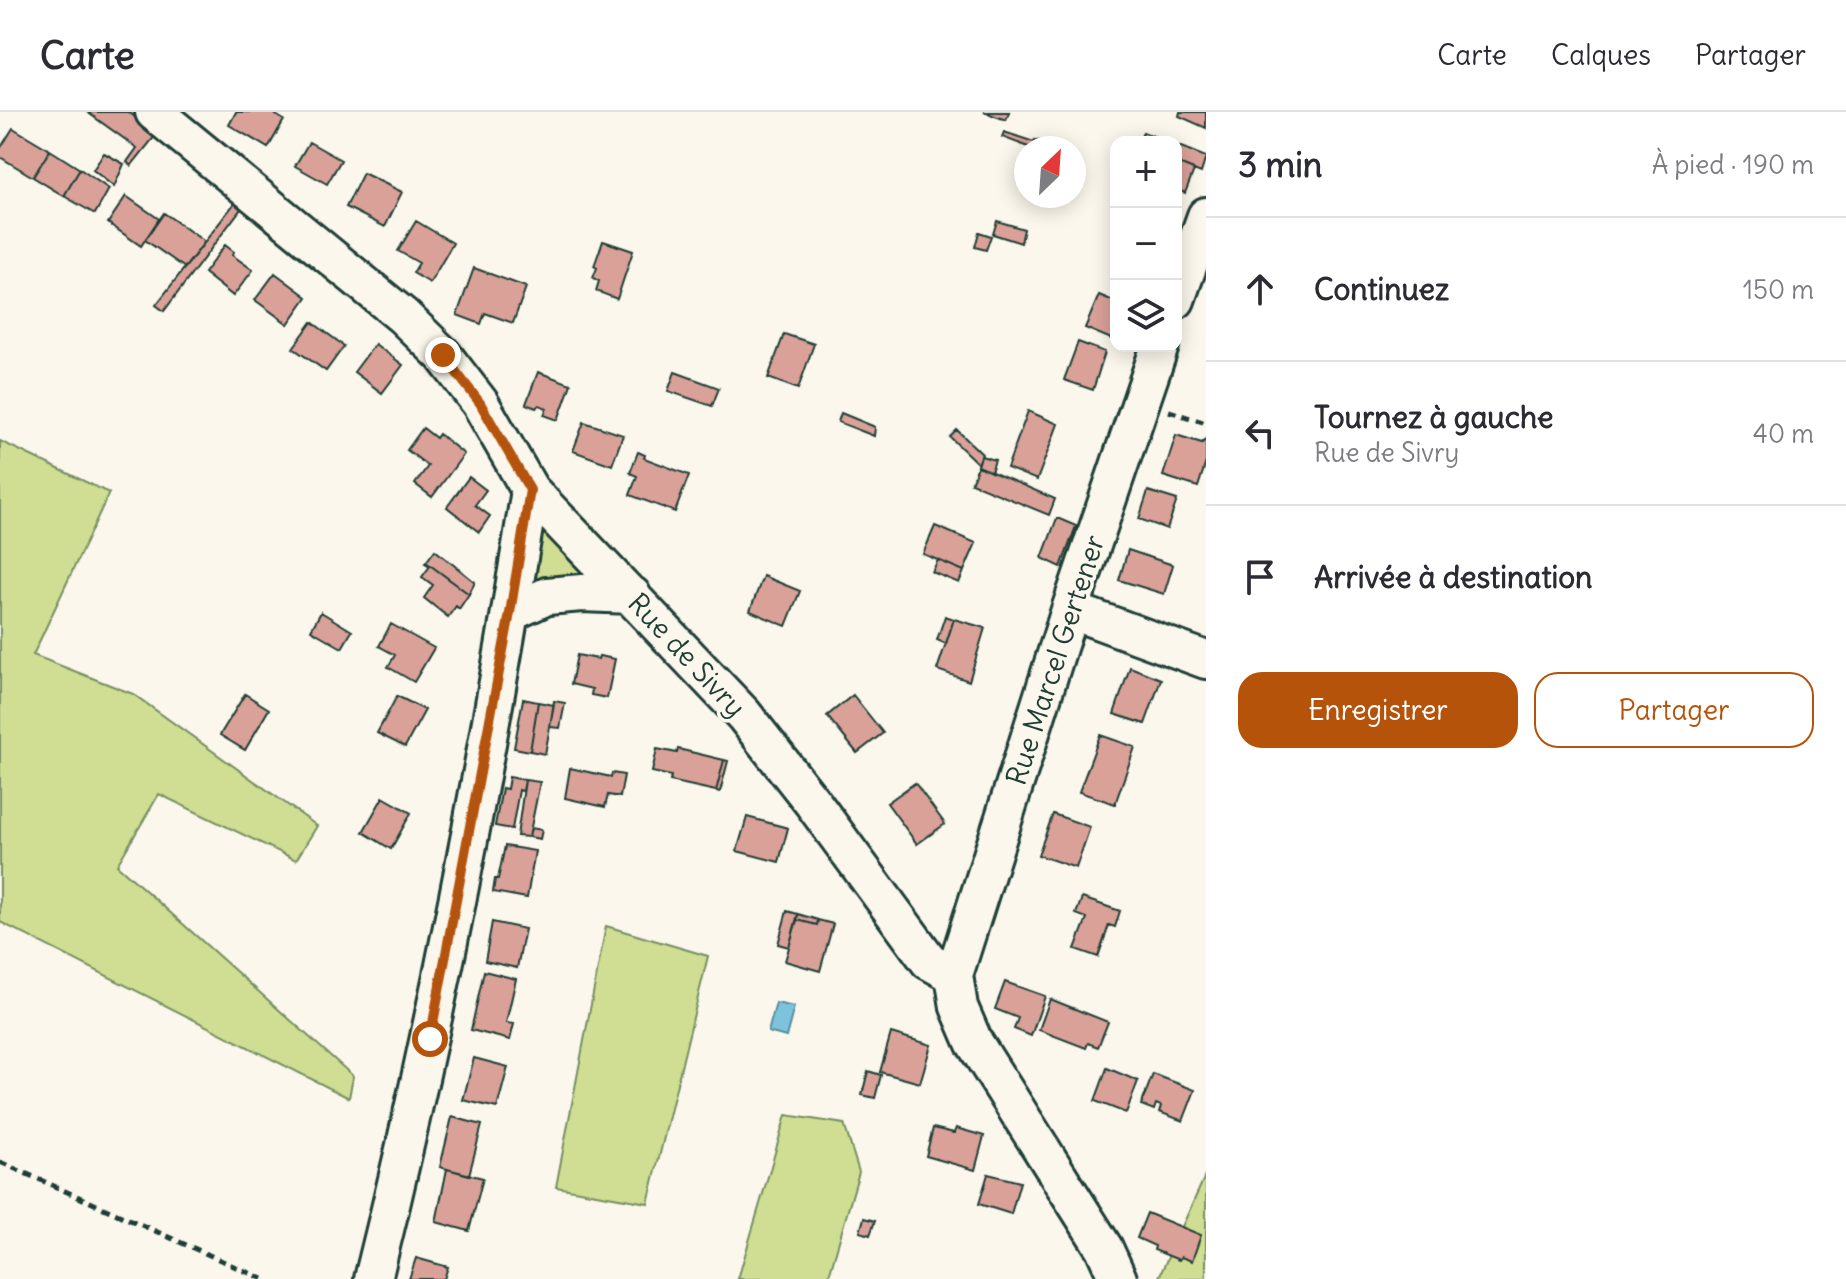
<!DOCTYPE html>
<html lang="fr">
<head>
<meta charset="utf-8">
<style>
	:root { --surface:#fff; --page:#f2f2f3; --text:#2b2b33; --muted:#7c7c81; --line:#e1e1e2; --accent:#b45309 }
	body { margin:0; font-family:Delius,sans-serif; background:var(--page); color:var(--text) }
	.controls { position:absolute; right:24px; top:24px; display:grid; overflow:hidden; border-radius:16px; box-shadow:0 4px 20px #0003 }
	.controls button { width:72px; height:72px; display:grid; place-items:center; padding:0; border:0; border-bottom:2px solid var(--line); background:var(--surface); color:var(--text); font:40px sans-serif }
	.compass { position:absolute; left:1014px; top:24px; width:72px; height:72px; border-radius:50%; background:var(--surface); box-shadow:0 4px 20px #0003; rotate:25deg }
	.stop { position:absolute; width:24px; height:24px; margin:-18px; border:6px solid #b45309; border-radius:50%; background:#fff }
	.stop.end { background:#b45309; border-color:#fff; box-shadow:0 2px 8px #0008 }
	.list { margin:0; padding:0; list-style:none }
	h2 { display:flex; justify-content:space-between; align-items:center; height:104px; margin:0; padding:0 32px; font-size:34px }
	h2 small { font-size:26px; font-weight:400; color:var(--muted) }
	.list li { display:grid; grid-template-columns:52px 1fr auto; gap:24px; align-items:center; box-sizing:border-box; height:144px; padding:0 32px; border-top:2px solid var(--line) }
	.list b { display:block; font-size:30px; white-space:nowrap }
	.list p { margin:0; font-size:26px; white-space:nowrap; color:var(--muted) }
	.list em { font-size:26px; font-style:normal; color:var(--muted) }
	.actions { display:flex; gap:16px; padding:24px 32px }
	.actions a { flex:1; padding:18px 0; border:2px solid var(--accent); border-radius:24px; text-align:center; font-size:28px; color:var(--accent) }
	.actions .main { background:var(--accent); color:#fff }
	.icon { flex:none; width:44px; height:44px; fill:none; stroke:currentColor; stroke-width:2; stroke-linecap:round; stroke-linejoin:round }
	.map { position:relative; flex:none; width:1206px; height:1167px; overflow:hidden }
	header { display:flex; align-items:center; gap:48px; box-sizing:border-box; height:112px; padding:0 40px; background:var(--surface); border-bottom:2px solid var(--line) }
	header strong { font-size:38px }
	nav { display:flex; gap:44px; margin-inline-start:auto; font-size:28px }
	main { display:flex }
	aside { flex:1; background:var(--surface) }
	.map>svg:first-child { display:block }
	.green { fill:#cfde92; stroke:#778e63; stroke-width:2 }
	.water { fill:#7ec3de; stroke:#588d9a; stroke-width:2 }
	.building { fill:#daa199; stroke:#1f3d34; stroke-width:2 }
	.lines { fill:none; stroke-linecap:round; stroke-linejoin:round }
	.minor-casing { stroke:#1f3d34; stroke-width:42 }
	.path { stroke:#1f3d34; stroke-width:5; stroke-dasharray:8 6; stroke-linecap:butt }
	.minor { stroke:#fbf7ec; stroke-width:36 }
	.route { stroke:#b45309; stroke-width:10 }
	.labels { text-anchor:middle; stroke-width:7; stroke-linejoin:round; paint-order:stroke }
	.street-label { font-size:28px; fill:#1f3d34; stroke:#fbf7ec }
</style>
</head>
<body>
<header>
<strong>Carte</strong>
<nav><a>Carte</a><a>Calques</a><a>Partager</a></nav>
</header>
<main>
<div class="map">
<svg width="1206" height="1167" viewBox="0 0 1206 1167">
	<rect width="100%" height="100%" fill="#fbf7ec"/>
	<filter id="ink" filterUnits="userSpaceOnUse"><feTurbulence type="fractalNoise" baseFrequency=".0125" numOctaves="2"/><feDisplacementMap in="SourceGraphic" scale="16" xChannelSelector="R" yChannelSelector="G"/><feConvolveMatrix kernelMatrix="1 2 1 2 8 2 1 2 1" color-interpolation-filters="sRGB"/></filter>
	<g filter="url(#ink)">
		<path class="green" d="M0,329L109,381L33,543L133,582L317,714L296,748L159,682L117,753L353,964L349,986L0,810Z
			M538,411L585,457L588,466L532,478Z
			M606,814L708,844L648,1091L556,1075Z
			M786,1003L844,1012L859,1060L828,1167H738Z
			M1206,1062V1167H1160L1159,1165Z"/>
		<path class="water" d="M776,891L794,895L786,925L768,920Z"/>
		<path class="building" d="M87,0H129L156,23L131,54L127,50L137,36Z
			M236,0H271L284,8L268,36L229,13Z
			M984,0H1009L1006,8Z
			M1180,0H1206V16L1179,4Z
			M13,16L50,38L33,65L0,45V37Z
			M1004,20L1034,30L1035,28L1046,31L1044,36H1031L1002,25Z
			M1143,20L1168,30H1139Z
			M309,30L341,48L327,72L295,54Z
			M1176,33L1206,45L1201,61L1176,51Z
			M50,38L80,57L64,84L33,65Z
			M104,41L124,52L114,75L93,58Z
			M1176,51L1194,58L1185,81L1176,77Z
			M80,57L109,77L95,102L64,84Z
			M363,61L402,80L385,115L346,95Z
			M126,84L159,107L141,134L108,111Z
			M237,88L243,94L164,199L156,193Z
			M164,101L205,130L185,156L145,128Z
			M416,109L453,131L430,171L413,161L419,151L398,139Z
			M997,109L1024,117L1021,131L993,122Z
			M979,120L991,124L986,138L975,135Z
			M603,129L633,139L617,187L596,179L599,169L593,166L597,156L594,154Z
			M225,133L234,140L232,143L253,158L233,184L204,161Z
			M474,156L526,175L513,211L485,201L481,212L457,203Z
			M275,161L307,185L288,212L255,188Z
			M1099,183L1116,190V229L1085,216Z
			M312,210L344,234L326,259L293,236Z
			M784,222L814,232L798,277L768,266Z
			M1078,230L1105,240L1093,278L1064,268Z
			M375,232L403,253L382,281L354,260Z
			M538,260L571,272L558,308L544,303L547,296L539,293L536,296L526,292Z
			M675,260L719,276L712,294L668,279Z
			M1028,299L1058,312L1037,368L1007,356Z
			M841,301L875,315L874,324L838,310Z
			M584,310L623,323L612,353L573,339Z
			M423,316L436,326L439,322L464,342L432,385L415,372L428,354L407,338Z
			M957,318L982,342L978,352L950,325Z
			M1176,323L1202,331L1206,327V350L1198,375L1163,364Z
			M638,340L645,343L644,346L689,363L675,400L630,383L637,364L630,361Z
			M981,344L995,348L991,360L978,354Z
			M978,354L1055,387L1049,403L971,371Z
			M469,365L486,378L475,393L490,404L479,420L447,395Z
			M1148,379L1177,388L1167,417L1139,407Z
			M1057,406L1076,414L1061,455L1042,446Z
			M935,414L976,431L964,459L923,442Z
			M435,438L475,470L469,482L426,450Z
			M1128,438L1173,453L1164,482L1119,468Z
			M938,448L964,459L959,471L932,460Z
			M426,450L469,482L459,497L456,494L448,505L424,486L433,473L422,465L430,454L425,451Z
			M763,464L800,479L786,514L750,499Z
			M321,500L352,519L342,536L311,518Z
			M945,504L954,507L946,532L937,528Z
			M954,507L985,516L969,569L937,558Z
			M391,512L434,536L414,570L388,555L395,543L379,534Z
			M577,543L598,547L599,544L615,547L607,586L591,583L592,577L571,572Z
			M1130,555L1161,567L1145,612L1114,602Z
			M245,582L269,597L245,638L220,623Z
			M853,583L883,621L857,641L827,604Z
			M397,584L425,598L405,635L377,621Z
			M523,587L538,590L530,639L514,636Z
			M554,589L565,591L560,616L550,615Z
			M538,590L554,593L545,642L530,639Z
			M1100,623L1135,635L1115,692L1079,680Z
			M657,637L677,641L678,637L724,648L716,679L670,669L671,664L652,660Z
			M724,648L728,649L720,680L716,679Z
			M570,656L611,665L612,661L624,663L620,685L608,683L605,695L565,686Z
			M509,665L525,668L523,679L519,678L512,717L495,714L502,676L507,677Z
			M525,668L540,670L529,725L517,724Z
			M915,671L945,712L917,732L887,691Z
			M383,685L411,701L391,737L363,720Z
			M1053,702L1090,715L1076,756L1038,743Z
			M747,705L788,716L779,750L737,739Z
			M531,716L542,718L540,727L529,725Z
			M505,734L535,739L527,786L493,780L495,767H498Z
			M1082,786L1120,799L1115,815L1109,813L1098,845L1075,837L1087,806L1076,802Z
			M787,799L798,802L789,835L778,832Z
			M798,802L818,808L817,813L797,808Z
			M797,808L817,813L818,808L833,812L820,859L785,849Z
			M492,810L525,817L517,856L485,849Z
			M484,859L516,867L506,911L514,912L510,928L471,918Z
			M1005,870L1045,884L1031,924L1014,917L1018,906L995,897Z
			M1050,887L1108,910L1098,935L1088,931L1086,936L1039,918Z
			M891,921L931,933L920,971L880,960Z
			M474,946L508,955L497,996L463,988Z
			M1107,956L1138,969L1126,1001L1095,989Z
			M868,959L881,963L875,986L862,983Z
			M1153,962L1195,978L1183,1009L1159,1000L1161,994L1156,992L1154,998L1141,993Z
			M452,1005L482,1013L469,1063L440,1055Z
			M933,1016L954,1021L956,1016L984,1024L975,1058L926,1044Z
			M447,1057L483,1066L469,1119L436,1110Z
			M988,1062L1020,1070L1011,1102L979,1092Z
			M1147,1101L1201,1123L1192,1149L1181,1145L1179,1148L1154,1138L1155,1134L1137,1126Z
			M864,1106L875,1109L870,1123L860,1120Z
			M416,1146L448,1155L444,1167H409Z"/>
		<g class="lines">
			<g class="minor-casing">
				<path id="minor" d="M154,0L403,204L443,243L480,291L530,378L744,603L813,691L929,849L954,863
					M1176,188L1206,104
					M1070,498L1206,548
					M510,501L547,484L582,481L632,483
					M373,1167C438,907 488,643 530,378
					M1118,1167L1104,1136L974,930L959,895L954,863L1070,498L1160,234"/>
			</g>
			<path class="path" d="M1169,299L1206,311
				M0,1050L263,1167"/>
			<use href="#minor" class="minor"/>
		</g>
	</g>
	<g class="lines" filter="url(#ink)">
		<path class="route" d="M430,927L510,501L530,378L480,291L443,243"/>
	</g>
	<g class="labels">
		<g class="street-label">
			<text transform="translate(687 543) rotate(47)" y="10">Rue de Sivry</text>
			<text transform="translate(1055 548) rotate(-72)" y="10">Rue Marcel Gertener</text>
		</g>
	</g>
</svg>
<div class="controls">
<button>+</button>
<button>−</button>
<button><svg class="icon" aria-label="layers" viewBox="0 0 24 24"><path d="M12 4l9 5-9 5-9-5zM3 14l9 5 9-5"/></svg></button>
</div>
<svg class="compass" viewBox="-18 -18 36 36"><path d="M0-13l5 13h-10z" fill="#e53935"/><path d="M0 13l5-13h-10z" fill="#7c7c81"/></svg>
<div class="stop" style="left:430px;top:927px"></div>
<div class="stop end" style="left:443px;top:243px"></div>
</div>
<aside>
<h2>3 min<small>À pied · 190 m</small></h2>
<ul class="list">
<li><svg class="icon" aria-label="ahead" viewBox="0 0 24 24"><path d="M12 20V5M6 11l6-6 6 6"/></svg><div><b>Continuez</b></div><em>150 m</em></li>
<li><svg class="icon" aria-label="left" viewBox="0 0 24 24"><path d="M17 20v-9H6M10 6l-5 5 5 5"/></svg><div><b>Tournez à gauche</b><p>Rue de Sivry</p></div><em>40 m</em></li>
<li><svg class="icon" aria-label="arrive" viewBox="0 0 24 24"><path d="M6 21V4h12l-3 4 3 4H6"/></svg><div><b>Arrivée à destination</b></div></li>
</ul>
<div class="actions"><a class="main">Enregistrer</a><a>Partager</a></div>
</aside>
</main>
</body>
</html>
